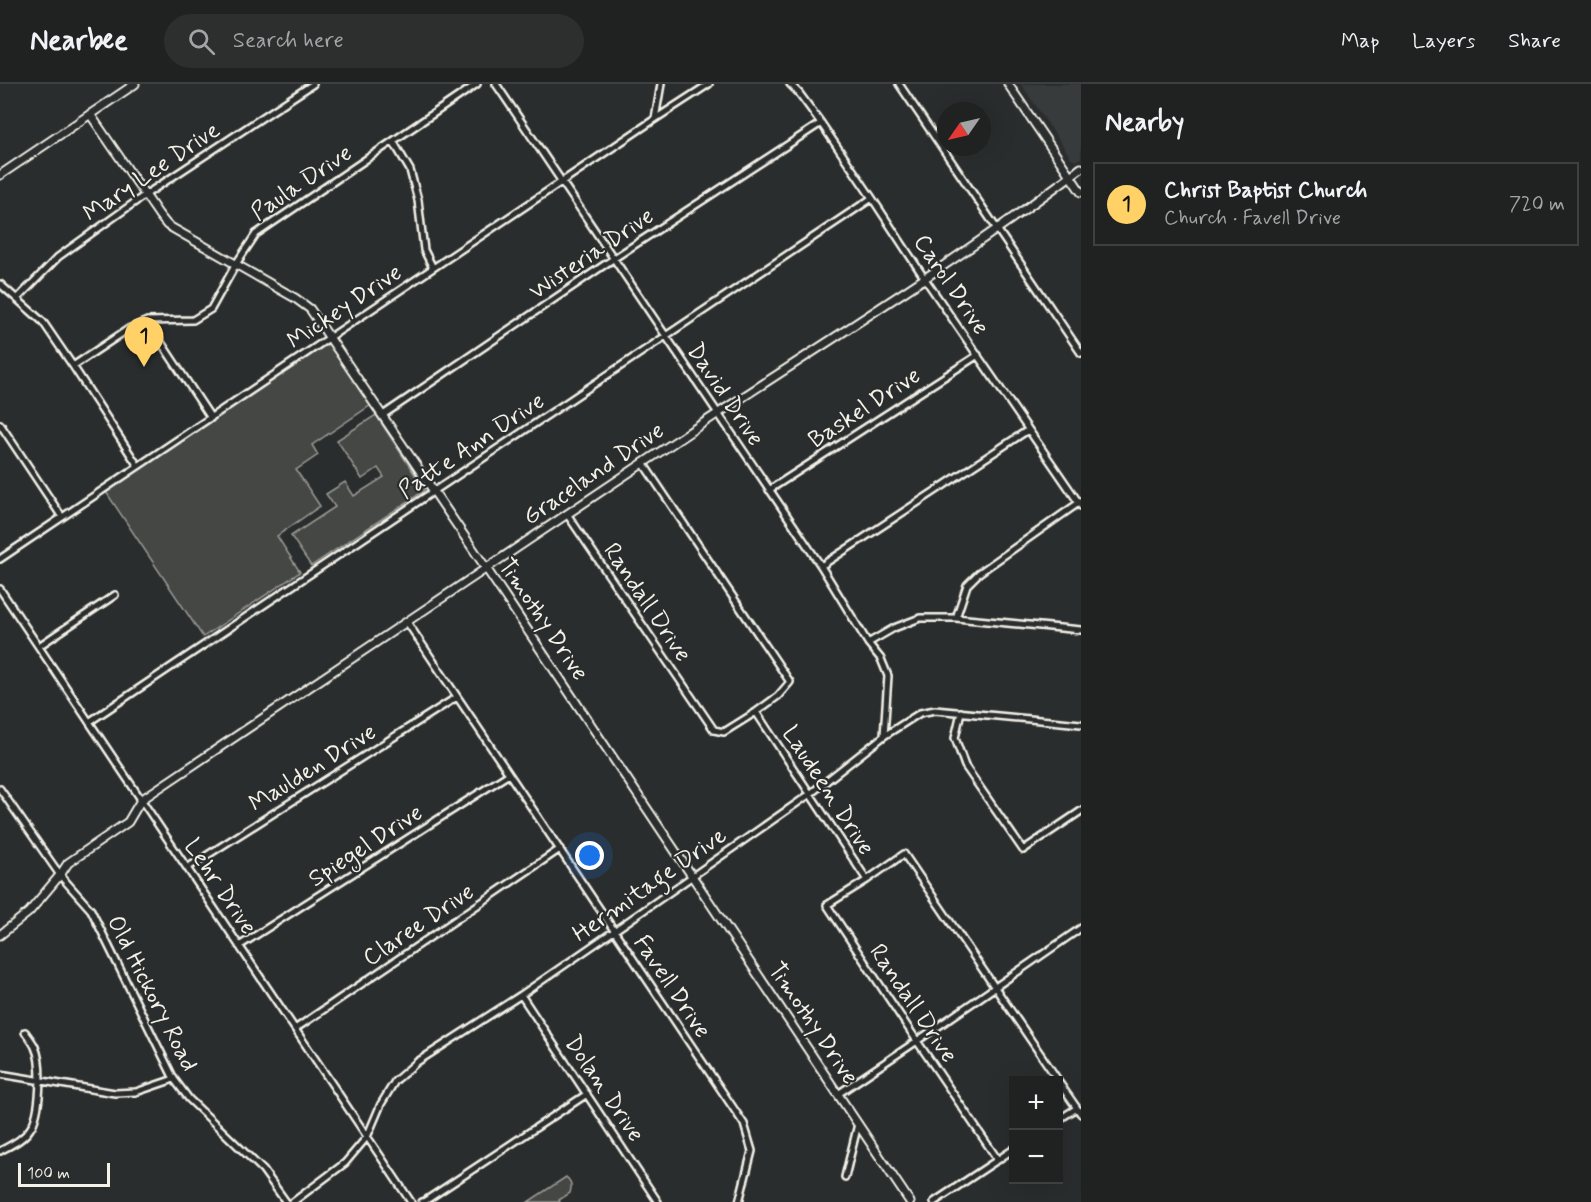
<!DOCTYPE html>
<html lang="en">
<head>
<meta charset="utf-8">
<style>
	:root { --surface:#202222; --page:#2d2f2f; --text:#f1f3f6; --muted:#a2a4a5; --line:#3d3f40; --accent:#ffd166 }
	body { margin:0; font-family:Mynerve,sans-serif; background:var(--page); color:var(--text) }
	.controls { position:absolute; right:18px; bottom:18px; display:grid; overflow:hidden; border-radius:0px; box-shadow:0 6px 24px #0002 }
	.controls button { width:54px; height:54px; display:grid; place-items:center; padding:0; border:0; border-bottom:2px solid var(--line); background:var(--surface); color:var(--text); font:30px sans-serif }
	.compass { position:absolute; left:937px; top:18px; width:54px; height:54px; border-radius:50%; background:var(--surface); box-shadow:0 6px 24px #0002; rotate:236deg }
	.scale { position:absolute; left:18px; bottom:15px; width:92px; box-sizing:border-box; padding-left:6px; border:3px solid #f4f1e8; border-top:0; font-size:16px; line-height:21px; white-space:nowrap; color:#f4f1e8; -webkit-text-stroke:4px #2a2d2e; paint-order:stroke }
	.you { position:absolute; left:590px; top:772px; width:21px; height:21px; margin:-15px; border:4px solid #fff; border-radius:50%; background:#1a73e8; box-shadow:0 0 0 9px #1a73e833 }
	.badge { display:grid; place-items:center; width:39px; height:39px; border-radius:50%; background:var(--accent); color:#111; font-size:20px; font-weight:700 }
	.pin { position:absolute; translate:-50% -50px; filter:drop-shadow(0 2px 3px #0008) }
	.pin::after { content:''; position:absolute; top:32px; width:21px; height:18px; background:inherit; clip-path:polygon(0 0,100% 0,50% 100%) }
	.list { margin:0; padding:0; list-style:none }
	h2 { display:flex; justify-content:space-between; align-items:center; height:78px; margin:0; padding:0 24px; font-size:26px }
	h2 small { font-size:20px; font-weight:400; color:var(--muted) }
	.list li { display:grid; grid-template-columns:39px 1fr auto; gap:18px; align-items:center; box-sizing:border-box; height:84px; margin:0 12px 12px; padding:0 12px; border:2px solid var(--line); border-radius:0px }
	.list b { display:block; font-size:22px; white-space:nowrap }
	.list p { margin:0; font-size:20px; white-space:nowrap; color:var(--muted) }
	.list em { font-size:20px; font-style:normal; color:var(--muted) }
	.icon { flex:none; width:33px; height:33px; fill:none; stroke:currentColor; stroke-width:2; stroke-linecap:round; stroke-linejoin:round }
	.map { position:relative; flex:none; width:1081px; height:1118px; overflow:hidden }
	header { display:flex; align-items:center; gap:36px; box-sizing:border-box; height:84px; padding:0 30px; background:var(--surface); border-bottom:2px solid var(--line) }
	header strong { font-size:28px }
	nav { display:flex; gap:33px; margin-inline-start:auto; font-size:21px }
	.search { width:420px; height:54px; background:var(--page); display:flex; align-items:center; gap:15px; box-sizing:border-box; padding:0 21px; border-radius:33px; color:var(--muted); font-size:22px }
	main { display:flex }
	aside { flex:1; background:var(--surface) }
	.map>svg:first-child { display:block }
	.built { fill:#373a3a }
	.grass { fill:#444645; stroke:#9c9c96; stroke-width:1.5 }
	.lines { fill:none; stroke-linecap:round; stroke-linejoin:round }
	.street-casing { stroke:#f4f1e8; stroke-width:10 }
	.secondary-casing { stroke:#f4f1e8; stroke-width:11 }
	.street { stroke:#2a2d2e; stroke-width:5 }
	.secondary { stroke:#2a2d2e; stroke-width:7 }
	.labels { text-anchor:middle; stroke-width:4.5; stroke-linejoin:round; paint-order:stroke }
	.street-label { font-size:24px; fill:#f4f1e8; stroke:#2a2d2e }
</style>
</head>
<body>
<header>
<strong>Nearbee</strong>
<div class="search"><svg class="icon" aria-label="search" viewBox="0 0 24 24"><circle cx="10" cy="10" r="6"/><path d="M15 15l6 6"/></svg>Search here</div>
<nav><a>Map</a><a>Layers</a><a>Share</a></nav>
</header>
<main>
<div class="map">
<svg width="1081" height="1118" viewBox="0 0 1081 1118">
	<rect width="100%" height="100%" fill="#2a2d2e"/>
	<filter id="ink" filterUnits="userSpaceOnUse"><feTurbulence type="fractalNoise" baseFrequency=".0167" numOctaves="2"/><feDisplacementMap in="SourceGraphic" scale="12" xChannelSelector="R" yChannelSelector="G"/><feConvolveMatrix kernelMatrix="1 2 1 2 8 2 1 2 1" color-interpolation-filters="sRGB"/></filter>
	<g filter="url(#ink)">
		<path class="built" d="M1021,0H1081V74L1075,77L1071,74Z"/>
		<path class="grass" d="M329,259L371,321L312,361L318,371L296,386L320,422L277,452L300,488L203,553L106,408Z
			M376,331L425,406L311,482L291,452L335,423L326,410L345,398L354,412L384,393L378,384L362,395L337,356Z
			M566,1093C572,1098 572,1102 570,1109L559,1116L560,1118H528Z"/>
		<g class="lines">
			<g class="street-casing">
				<path id="street" d="M496,0L821,482L868,559L881,575L888,592L884,652
					M790,0L799,9L821,39L872,114L925,195L1081,422
					M899,0L1081,269
					M655,35L661,0
					M393,57L410,86L418,116L424,166L433,184
					M0,200L43,238L73,282L138,382
					M18,214L58,173L145,111L313,0
					M147,237L211,334
					M73,282L130,244L147,237L193,236L211,225L236,180L256,150L477,0
					M383,331L613,175L821,39
					M0,340L62,433
					M769,406L978,271
					M567,430L714,646L724,648L756,628L778,612L790,598L643,379
					M0,475L655,35L709,0
					M821,482L1028,346
					M0,505L411,1118
					M956,534L967,501L979,489L1080,418
					M407,538L744,1040L752,1067L739,1118
					M868,559L894,544L920,534H956L1081,546
					M39,562L115,511
					M756,628L867,796
					M961,628L955,654L965,682L1023,766L1081,727
					M89,638L872,114
					M0,705L60,791L91,826L174,995L189,1015L263,1086L286,1118
					M187,784L457,613
					M239,862L509,690
					M521,911L658,1118
					M295,945L560,765
					M0,990L115,1009L136,1008L174,995
					M1058,997L1081,1030
					M838,1010L917,957L1081,844
					M1058,1036L1077,1024
					M0,1067C11,1061 23,1056 30,1045C41,1030 43,980 35,963C33,958 28,952 25,948
					M998,1076L917,957L827,821L867,796L904,770L1058,996
					M845,1093L858,1040
					M293,1118L345,1079L367,1053L381,1020L395,997L417,978L521,911L614,847L810,710L884,652L920,629L935,626L1081,640
					M422,1118L425,1117L587,1010
					M934,1118L1014,1065"/>
			</g>
			<g class="secondary-casing">
				<path id="secondary" d="M1008,0L1081,108
					M90,30L159,131L167,141L295,214L310,225L486,484L910,1118
					M0,91L135,0
					M0,851L29,828L60,791L68,779L128,738L141,716C323,595 503,472 685,351C818,263 954,180 1081,84"/>
			</g>
			<use href="#street" class="street"/>
			<use href="#secondary" class="secondary"/>
		</g>
	</g>
	<g class="labels">
		<g class="street-label">
			<text transform="translate(151 87) rotate(-34)" y="8">Mary Lee Drive</text>
			<text transform="translate(301 98) rotate(-34)" y="8">Paula Drive</text>
			<text transform="translate(591 169) rotate(-34)" y="8">Wisteria Drive</text>
			<text transform="translate(952 200) rotate(56)" y="8">Carol Drive</text>
			<text transform="translate(344 222) rotate(-34)" y="8">Mickey Drive</text>
			<text transform="translate(726 310) rotate(56)" y="8">David Drive</text>
			<text transform="translate(864 323) rotate(-33)" y="8">Baskel Drive</text>
			<text transform="translate(471 361) rotate(-34)" y="8">Patte Ann Drive</text>
			<text transform="translate(593 389) rotate(-34)" y="8">Graceland Drive</text>
			<text transform="translate(648 518) rotate(56)" y="8">Randall Drive</text>
			<text transform="translate(544 535) rotate(56)" y="8">Timothy Drive</text>
			<text transform="translate(312 683) rotate(-32)" y="8">Maulden Drive</text>
			<text transform="translate(829 706) rotate(57)" y="8">Laudeen Drive</text>
			<text transform="translate(365 761) rotate(-33)" y="8">Spiegel Drive</text>
			<text transform="translate(649 800) rotate(-35)" y="8">Hermitage Drive</text>
			<text transform="translate(221 802) rotate(56)" y="8">Lehr Drive</text>
			<text transform="translate(418 840) rotate(-34)" y="8">Claree Drive</text>
			<text transform="translate(673 902) rotate(56)" y="8">Favell Drive</text>
			<text transform="translate(153 909) rotate(63)" y="8">Old Hickory Road</text>
			<text transform="translate(914 919) rotate(56)" y="8">Randall Drive</text>
			<text transform="translate(814 939) rotate(56)" y="8">Timothy Drive</text>
			<text transform="translate(605 1004) rotate(56)" y="8">Dolan Drive</text>
		</g>
	</g>
</svg>
<div class="controls">
<button>+</button>
<button>−</button>
</div>
<svg class="compass" viewBox="-18 -18 36 36"><path d="M0-13l5 13h-10z" fill="#e53935"/><path d="M0 13l5-13h-10z" fill="#a2a4a5"/></svg>
<div class="scale">100 m</div>
<div class="you"></div>
<div class="pin badge" style="left:144px;top:283px">1</div>
</div>
<aside>
<h2>Nearby<small></small></h2>
<ul class="list">
<li><span class="badge">1</span><div><b>Christ Baptist Church</b><p>Church · Favell Drive</p></div><em>720 m</em></li>
</ul>
</aside>
</main>
</body>
</html>
